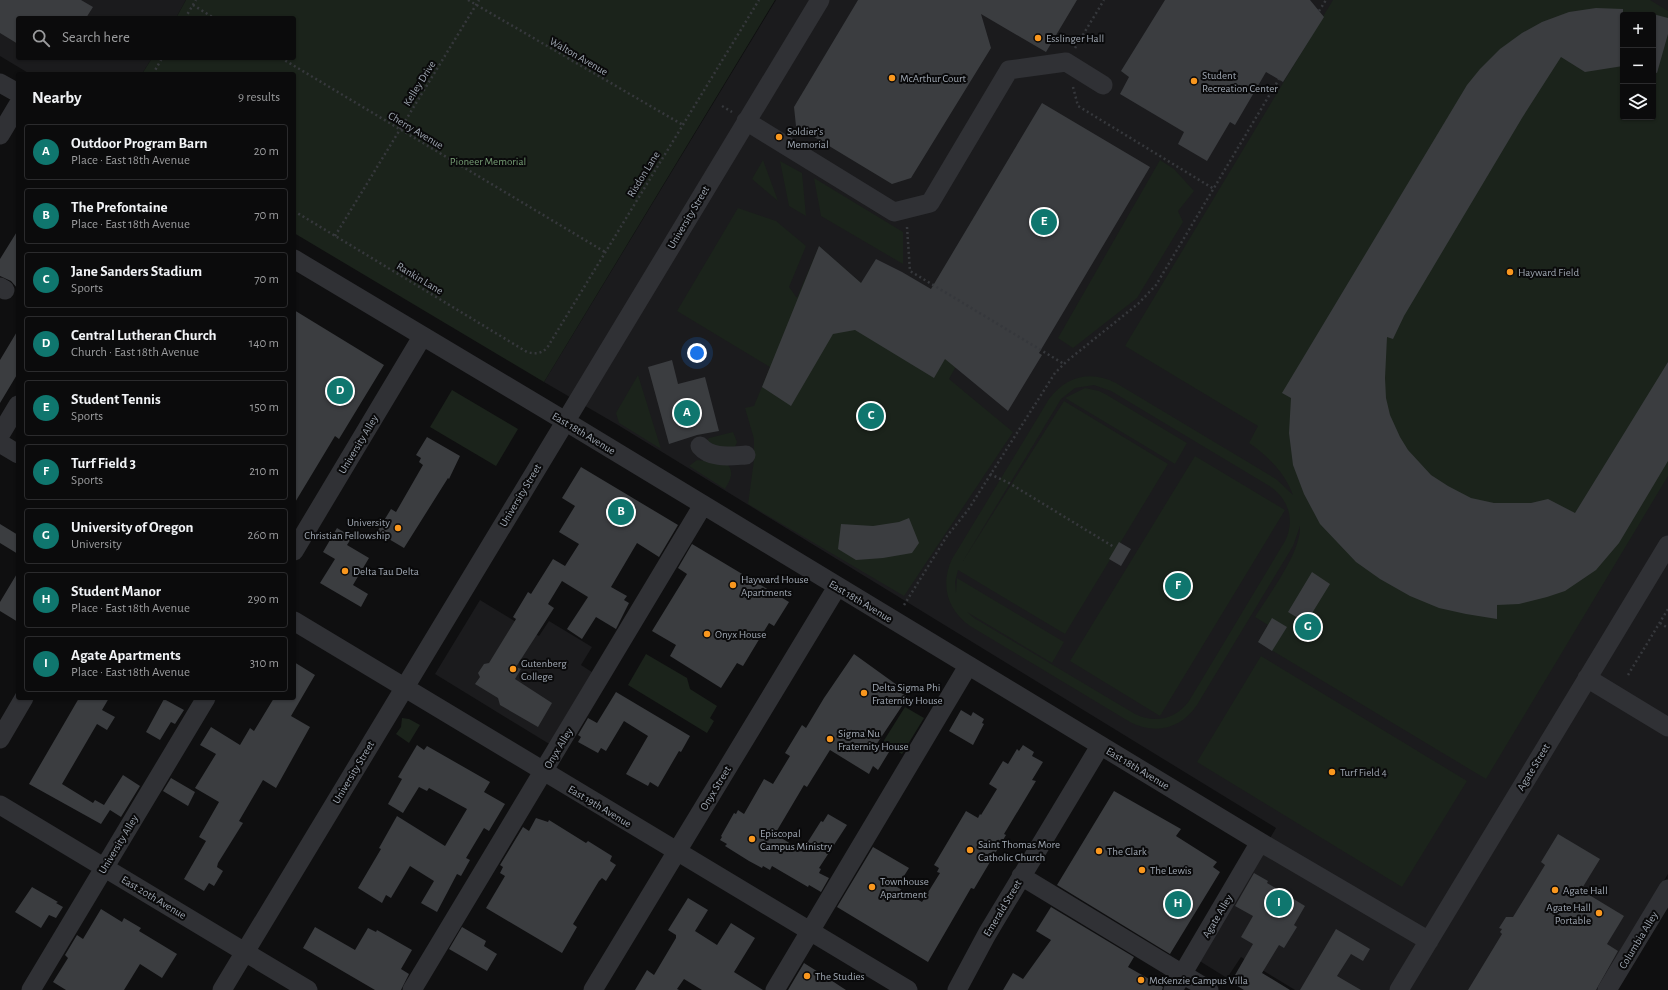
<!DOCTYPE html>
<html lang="en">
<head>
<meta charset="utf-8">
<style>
	:root { --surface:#0b0b0c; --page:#19191a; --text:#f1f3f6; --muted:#9a9b9d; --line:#2b2b2d; --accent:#0f766e }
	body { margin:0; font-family:"Alegreya Sans",sans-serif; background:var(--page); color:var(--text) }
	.controls { position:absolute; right:12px; top:12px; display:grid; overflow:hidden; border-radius:4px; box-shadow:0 1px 3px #0004 }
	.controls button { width:36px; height:36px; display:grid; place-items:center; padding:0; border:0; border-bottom:1px solid var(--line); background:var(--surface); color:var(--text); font:20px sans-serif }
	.you { position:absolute; left:697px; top:353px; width:14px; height:14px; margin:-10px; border:3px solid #fff; border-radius:50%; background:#1a73e8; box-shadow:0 0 0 6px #1a73e833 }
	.badge { display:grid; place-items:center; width:26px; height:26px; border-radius:50%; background:var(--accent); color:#fff; font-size:13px; font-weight:700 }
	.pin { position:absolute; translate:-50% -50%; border:2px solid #fff; box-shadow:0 1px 4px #0006 }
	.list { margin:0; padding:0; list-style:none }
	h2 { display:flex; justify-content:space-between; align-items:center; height:52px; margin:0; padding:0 16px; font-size:17px }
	h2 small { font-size:13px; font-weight:400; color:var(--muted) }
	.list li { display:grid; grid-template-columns:26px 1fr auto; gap:12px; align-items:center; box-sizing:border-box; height:56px; margin:0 8px 8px; padding:0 8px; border:1px solid var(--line); border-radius:4px }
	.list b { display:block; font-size:15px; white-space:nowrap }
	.list p { margin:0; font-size:13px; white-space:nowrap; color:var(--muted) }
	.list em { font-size:13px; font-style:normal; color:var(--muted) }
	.icon { flex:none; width:22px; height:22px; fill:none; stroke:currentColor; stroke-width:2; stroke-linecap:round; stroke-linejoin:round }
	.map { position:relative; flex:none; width:1668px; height:990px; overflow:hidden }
	.search { position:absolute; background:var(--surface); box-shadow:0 1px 3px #0004; left:16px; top:16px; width:280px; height:44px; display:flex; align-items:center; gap:10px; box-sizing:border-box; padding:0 14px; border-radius:4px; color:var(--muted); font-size:15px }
	.panel { position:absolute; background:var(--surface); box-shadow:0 1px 3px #0004; left:16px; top:72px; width:280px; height:628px; border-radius:4px }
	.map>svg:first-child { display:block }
	.built { fill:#1b1b1d; fill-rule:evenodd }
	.green { fill:#1b231b; fill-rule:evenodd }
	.building { fill:#3b3d40 }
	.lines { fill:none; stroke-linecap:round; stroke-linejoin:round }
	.path { stroke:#36383c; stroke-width:2.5; stroke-dasharray:2 3; stroke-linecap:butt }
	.minor { stroke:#303135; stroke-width:19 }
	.poi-dot { fill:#f9971e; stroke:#0a0a0b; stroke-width:1.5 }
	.labels { text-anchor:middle; stroke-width:4; stroke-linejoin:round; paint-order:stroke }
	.poi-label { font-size:11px; fill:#9fa7b2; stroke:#0a0a0b; text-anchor:start }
	.street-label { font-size:11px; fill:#9fa7b2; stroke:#0a0a0b }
	.park-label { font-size:11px; fill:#779e75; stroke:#0a0a0b }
</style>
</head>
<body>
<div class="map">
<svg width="1668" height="990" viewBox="0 0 1668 990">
	<rect width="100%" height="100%" fill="#0f0f10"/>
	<path class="built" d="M0,0H186L176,18H18V58H152L142,74H30L0,56Z
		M776,0H1668V874L1599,990H1295L1241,957L1227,978L1198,960L1276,828L618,425L544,382ZM1623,15H1653V117H1623Z
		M480,600L539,636L549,621L592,647L581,665L595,674L551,745L435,674Z"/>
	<path class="green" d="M186,0H775L544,382L294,233V74H142L152,58H294V18H176Z
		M1333,0H1650L1668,11V476L1486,779L1258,642L1268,625L1255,617C1269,594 1301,553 1300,526L1293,546L1197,705C1181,729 1155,735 1130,722L970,626C947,610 940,584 952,559L1049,399C1066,376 1091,370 1116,383L1276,479L1293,495C1285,473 1268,456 1249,443L1258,426L1125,346ZM1623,15H1653V117H1623ZM1094,385L1111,391L1271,487C1289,500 1295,521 1285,541L1189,701C1176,719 1155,724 1135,714L974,618L967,612L1052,663L1064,642L957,578L956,593L955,582L958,570L1065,634L1168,464L1064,401L963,561L1061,399L1075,388Z
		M763,160L778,201L752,179Z
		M1160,160L1174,169L1194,191L1178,211L1183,222L1137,298L1073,348L1058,338Z
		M780,161L802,173L806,216L789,206Z
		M814,178L903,232V264L821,216Z
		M738,208L776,221L806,246L789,287L797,298L819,246L929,343L959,361L949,379L1013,432L904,596L748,504L754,460V439L745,408L754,406L770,367L677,311Z
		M638,375L661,449L619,423L616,413Z
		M1085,388L1099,391L1107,395L1187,443L1175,464L1065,398Z
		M452,390L518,429L496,466L430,427Z
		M733,432L737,442L735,447L720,448L707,441L709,438Z
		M1195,456L1285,510L1160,716L1070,661Z
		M697,460L727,464C735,472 730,480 725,489L689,466Z
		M646,654L687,678L690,689L717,706L710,718L714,721L707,733L628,685Z
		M1261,656L1467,781L1402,887L1197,762Z
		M905,707L924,718L902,754L883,742Z
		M402,718L409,719L420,725L409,743L396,734L401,727Z"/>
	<path class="building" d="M0,0H81L93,7L86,18H18V44L0,33Z
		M858,0H1077L1046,52L981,14L991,48L911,178L892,184L796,126L794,107Z
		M1165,0H1310L1324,17L1283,82L1266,72L1235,125L1230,122L1207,161L1178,144L1184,132L1120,94L1129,77L1121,71Z
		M1596,8L1623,9V66L1585,72L1561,57L1522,118L1404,316L1393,339L1387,337L1385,378L1386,398L1390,415L1400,437L1408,450L1431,475L1448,486L1471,498L1494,503H1531L1548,499L1575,513L1668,362V461L1619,543L1596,570L1565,591L1547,597L1519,604L1497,605V619L1466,614L1439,608L1410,596L1380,579L1356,562L1320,524L1304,494L1293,465L1289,433L1291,398L1282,393L1467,85L1480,69L1500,49L1522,33L1542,22L1569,12Z
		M1653,14L1668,18V34L1657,73L1653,72Z
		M1042,103L1150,167L1039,353L1042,355L1008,411L945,359L934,378L855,330L833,334L791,406L762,387L819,246L861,283L876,259L902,272L931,289Z
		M18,230V289L11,281L0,276V259Z
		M294,310L384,365L339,439L335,436L294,504Z
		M18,330V373L0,403V360Z
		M672,360L678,384L705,377L719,431L697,435L669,444L648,367Z
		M427,437L460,456L449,479L448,478L404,548L377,532L391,509L396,512L423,465L419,462L421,458L416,455Z
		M581,467L678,525L659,557L637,543L611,587L627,596L624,600L629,603L616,629L596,617L582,639L567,629L588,597L562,581L548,604L554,608L516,667L521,669L515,679L552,703L538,727L500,705L498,698L475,684L480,677L478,673L484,664L489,663L516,619L513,617L528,592L531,594L553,559L565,566L579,544L559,532L575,506L562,498Z
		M909,518L919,543L912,553L883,558L856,560L838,549L841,524L873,526L899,522Z
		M0,524L18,535V554L0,543Z
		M337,528L352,537L347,545L369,558L353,585L368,594L361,607L320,583L335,559L323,552Z
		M1119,542L1131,549L1121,566L1109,559Z
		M692,544L789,602L774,626L769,623L743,666L737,663L721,688L670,656L676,645L652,631L687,574L678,568Z
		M18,572V622L0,611V602Z
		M1312,572L1330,584L1306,623L1288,612Z
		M1272,618L1287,627L1272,651L1258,642Z
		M854,654L897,685L894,689L908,697L876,745L889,752L878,770L873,766L869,774L830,750L807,787L804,785L775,834L802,851L821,821L823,822L828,814L847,825L819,868L821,869L819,873L829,878L821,892L809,885L808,887L772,866L770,870L763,866L762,868L749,861L725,846L727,844L720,840L722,837L721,836L734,813L736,814L738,810L744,814L764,779L773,784L790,756L785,753L802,725L806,728L824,698Z
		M294,662L315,675L291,716L310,727L276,788L263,780L239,821L243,823L218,863L217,867L223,871L214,886L209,883L204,891L184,879L206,841L199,837L219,802L195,788L216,754L200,745L211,727L240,745L250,728L254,731L274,698H294Z
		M616,692L690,736L681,752L679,751L658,787L650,782L648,786L626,774L648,736L624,721L606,751L601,748L598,753L578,742L581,737L578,735L588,718L597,723Z
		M79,698H109L102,710L115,717L107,730L97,724L62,784L93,803L95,800L104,805L123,775L140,786L121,817L110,810L101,824L29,784Z
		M164,699L184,710L175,724L171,722L160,740L146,732Z
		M961,710L971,716L973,712L984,719L982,723L984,724L973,745L949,731Z
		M417,745L424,750L427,746L490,782L484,792L505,804L489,831L484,828L466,858L470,860L461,876L457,874L437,912L421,903L434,881L410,866L391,898L386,895L382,903L358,888L381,849L379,848L397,816L445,846L467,809L429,788L427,791L419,787L403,813L388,804L402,779L398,777Z
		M1023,745L1034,752L1032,756L1043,762L1032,780L1036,781L1004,834L1006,835L974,889L971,888L928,962L837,907L873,847L909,868L897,887L922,902L940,873L937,872L939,868L934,865L966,811L978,818L980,814L981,815L997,789L989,784L1003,761L1008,764L1017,749L1019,751Z
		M171,778L195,792L188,806L163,791Z
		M1114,791L1181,829L1176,836L1217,862L1213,867L1220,872L1170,954L1057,885Z
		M536,818L548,822L549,820L586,843L588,841L612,856L610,861L616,865L606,881L602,878L599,881L573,924L577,927L562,953L486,908L505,876L500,873L503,867L500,865L523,827L529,831Z
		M1558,834L1600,859L1581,890L1624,916L1607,944L1618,951L1596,990H1468L1502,934L1500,932L1502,929L1499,928L1506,917H1513L1545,865L1541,862Z
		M1254,873L1268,881L1267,883L1305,906L1294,925L1297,927L1284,948L1279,945L1262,973L1290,990H1244L1231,982L1253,944L1241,937L1253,916L1235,906Z
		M32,887L58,902L56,903L63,907L56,918L49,915L41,928L15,912Z
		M688,898L708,910L695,931L717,945L731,923L755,938L734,972L763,990H702L684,979L677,989L679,990H635L647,970L654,975L676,938V935L668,930Z
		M1051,907L1134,957L1128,967L1163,987L1162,990H1003L1013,973L1023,979L1051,940L1036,931Z
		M101,909L122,922L124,918L141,928L139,931L177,954L162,978L140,964L124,990H66L53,982L68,958L65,955L77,935L83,939Z
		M315,927L355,950L368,928L376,932L377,930L412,950L401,969L409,974L401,990H375L303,948Z
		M462,927L486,941L484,946L497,954L487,971L449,949Z
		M1336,929L1370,949L1363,961L1351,954L1337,976L1361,990H1300Z
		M804,963L823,975L846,990H788Z"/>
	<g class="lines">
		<path class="path" d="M468,0L683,125
			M193,5L214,18
			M1319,11L1326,0
			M185,18L196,0
			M1075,48L1104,0
			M281,58L605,252
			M153,74L162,58
			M1073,87L1078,106L1214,189
			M722,106L732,112
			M294,211L527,352C535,354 541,354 547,348L759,0
			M907,227L910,271L1064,364
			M335,236L479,0
			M990,474L1009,483L1114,547
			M904,605L947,536L968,510L1055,373L1067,361L1139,303L1156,285L1279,79
			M1660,623L1668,628
			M1628,675L1668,609"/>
		<path class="minor" d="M0,83L18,93
			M746,121L894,212L930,203L1009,70L1066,62L1103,85
			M0,135L18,105
			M294,259L565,421L1260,842L1429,941
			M0,287L5,290
			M0,435L18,405
			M0,443L18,454
			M700,446C711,459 730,456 746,455
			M294,551L422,337
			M294,621L908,990
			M1587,678L1668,727
			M0,739L24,698
			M0,805L308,990
			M1021,876L1209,990
			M31,990L206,698
			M222,990L820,0
			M412,990L703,505
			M593,990L837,587
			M775,990L968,666
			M957,990L987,934L1100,746
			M1173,990L1260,842
			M1399,990L1668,545
			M1607,990L1668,889"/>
	</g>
	<g class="poi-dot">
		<circle cx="1038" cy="38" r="4"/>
		<circle cx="892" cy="78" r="4"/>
		<circle cx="1194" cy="81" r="4"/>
		<circle cx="779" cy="137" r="4"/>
		<circle cx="1510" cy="272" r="4"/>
		<circle cx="398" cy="528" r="4"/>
		<circle cx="345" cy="571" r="4"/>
		<circle cx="733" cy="585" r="4"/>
		<circle cx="707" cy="634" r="4"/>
		<circle cx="513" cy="669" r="4"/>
		<circle cx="864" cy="693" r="4"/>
		<circle cx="830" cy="739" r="4"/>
		<circle cx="1332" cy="772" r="4"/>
		<circle cx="752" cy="839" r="4"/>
		<circle cx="970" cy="850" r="4"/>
		<circle cx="1099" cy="851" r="4"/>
		<circle cx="1142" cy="870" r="4"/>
		<circle cx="872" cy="887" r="4"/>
		<circle cx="1555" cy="890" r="4"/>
		<circle cx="1599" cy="913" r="4"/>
		<circle cx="807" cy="976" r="4"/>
		<circle cx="1141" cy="980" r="4"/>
	</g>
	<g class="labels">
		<g class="poi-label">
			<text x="1046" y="42">Esslinger Hall</text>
			<text x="1202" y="79">Student<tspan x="1202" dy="13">Recreation Center</tspan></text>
			<text x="900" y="82">McArthur Court</text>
			<text x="787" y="135">Soldier’s<tspan x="787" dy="13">Memorial</tspan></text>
			<text x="1518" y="276">Hayward Field</text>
			<text x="390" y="526" text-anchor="end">University<tspan x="390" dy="13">Christian Fellowship</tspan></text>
			<text x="353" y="575">Delta Tau Delta</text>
			<text x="741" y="583">Hayward House<tspan x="741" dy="13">Apartments</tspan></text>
			<text x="715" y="638">Onyx House</text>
			<text x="521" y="667">Gutenberg<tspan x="521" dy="13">College</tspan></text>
			<text x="872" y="691">Delta Sigma Phi<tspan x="872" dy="13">Fraternity House</tspan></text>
			<text x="838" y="737">Sigma Nu<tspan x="838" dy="13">Fraternity House</tspan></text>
			<text x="1340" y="776">Turf Field 4</text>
			<text x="760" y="837">Episcopal<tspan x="760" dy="13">Campus Ministry</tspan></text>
			<text x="978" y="848">Saint Thomas More<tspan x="978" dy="13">Catholic Church</tspan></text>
			<text x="1107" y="855">The Clark</text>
			<text x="1150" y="874">The Lewis</text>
			<text x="880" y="885">Townhouse<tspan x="880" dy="13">Apartment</tspan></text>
			<text x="1563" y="894">Agate Hall</text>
			<text x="1591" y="911" text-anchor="end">Agate Hall<tspan x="1591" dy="13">Portable</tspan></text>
			<text x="815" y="980">The Studies</text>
			<text x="1149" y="984">McKenzie Campus Villa</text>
		</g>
		<g class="street-label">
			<text transform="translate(579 56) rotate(30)" y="4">Walton Avenue</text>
			<text transform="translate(419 83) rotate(-58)" y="4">Kelley Drive</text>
			<text transform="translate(416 130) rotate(31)" y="4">Cherry Avenue</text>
			<text transform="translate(643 174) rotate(-58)" y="4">Risdon Lane</text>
			<text transform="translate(688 217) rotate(-59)" y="4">University Street</text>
			<text transform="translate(420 278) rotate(31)" y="4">Rankin Lane</text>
			<text transform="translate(584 433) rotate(31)" y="4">East 18th Avenue</text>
			<text transform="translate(358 444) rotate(-59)" y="4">University Alley</text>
			<text transform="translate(520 495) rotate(-59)" y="4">University Street</text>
			<text transform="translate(861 601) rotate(31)" y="4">East 18th Avenue</text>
			<text transform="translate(558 748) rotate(-59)" y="4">Onyx Alley</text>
			<text transform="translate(1533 767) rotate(-59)" y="4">Agate Street</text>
			<text transform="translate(1138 768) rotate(31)" y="4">East 18th Avenue</text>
			<text transform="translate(353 772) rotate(-59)" y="4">University Street</text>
			<text transform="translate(715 788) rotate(-59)" y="4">Onyx Street</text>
			<text transform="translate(600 806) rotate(31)" y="4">East 19th Avenue</text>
			<text transform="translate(118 844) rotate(-59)" y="4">University Alley</text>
			<text transform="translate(154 897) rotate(31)" y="4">East 20th Avenue</text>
			<text transform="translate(1002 908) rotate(-59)" y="4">Emerald Street</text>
			<text transform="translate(1217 916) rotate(-59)" y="4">Agate Alley</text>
			<text transform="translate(1638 940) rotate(-59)" y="4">Columbia Alley</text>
		</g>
		<g class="park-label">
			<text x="488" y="165">Pioneer Memorial</text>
		</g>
	</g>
</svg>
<div class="controls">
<button>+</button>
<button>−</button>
<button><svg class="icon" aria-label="layers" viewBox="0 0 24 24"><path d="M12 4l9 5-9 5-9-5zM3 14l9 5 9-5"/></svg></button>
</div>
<div class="you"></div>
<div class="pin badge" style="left:687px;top:413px">A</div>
<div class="pin badge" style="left:621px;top:512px">B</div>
<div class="pin badge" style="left:871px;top:416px">C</div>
<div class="pin badge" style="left:340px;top:391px">D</div>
<div class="pin badge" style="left:1044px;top:222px">E</div>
<div class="pin badge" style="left:1178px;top:586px">F</div>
<div class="pin badge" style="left:1308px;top:627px">G</div>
<div class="pin badge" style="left:1178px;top:904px">H</div>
<div class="pin badge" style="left:1279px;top:903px">I</div>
<div class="search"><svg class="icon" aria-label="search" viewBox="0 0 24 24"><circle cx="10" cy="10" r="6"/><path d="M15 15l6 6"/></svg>Search here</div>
<section class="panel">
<h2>Nearby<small>9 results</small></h2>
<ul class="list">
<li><span class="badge">A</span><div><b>Outdoor Program Barn</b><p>Place · East 18th Avenue</p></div><em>20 m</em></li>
<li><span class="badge">B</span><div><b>The Prefontaine</b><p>Place · East 18th Avenue</p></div><em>70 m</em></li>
<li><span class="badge">C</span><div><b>Jane Sanders Stadium</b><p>Sports</p></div><em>70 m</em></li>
<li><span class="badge">D</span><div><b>Central Lutheran Church</b><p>Church · East 18th Avenue</p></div><em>140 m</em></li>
<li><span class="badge">E</span><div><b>Student Tennis</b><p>Sports</p></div><em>150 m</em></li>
<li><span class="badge">F</span><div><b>Turf Field 3</b><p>Sports</p></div><em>210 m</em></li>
<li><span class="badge">G</span><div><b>University of Oregon</b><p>University</p></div><em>260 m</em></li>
<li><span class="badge">H</span><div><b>Student Manor</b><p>Place · East 18th Avenue</p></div><em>290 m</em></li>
<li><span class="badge">I</span><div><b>Agate Apartments</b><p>Place · East 18th Avenue</p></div><em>310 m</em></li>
</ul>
</section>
</div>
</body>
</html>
